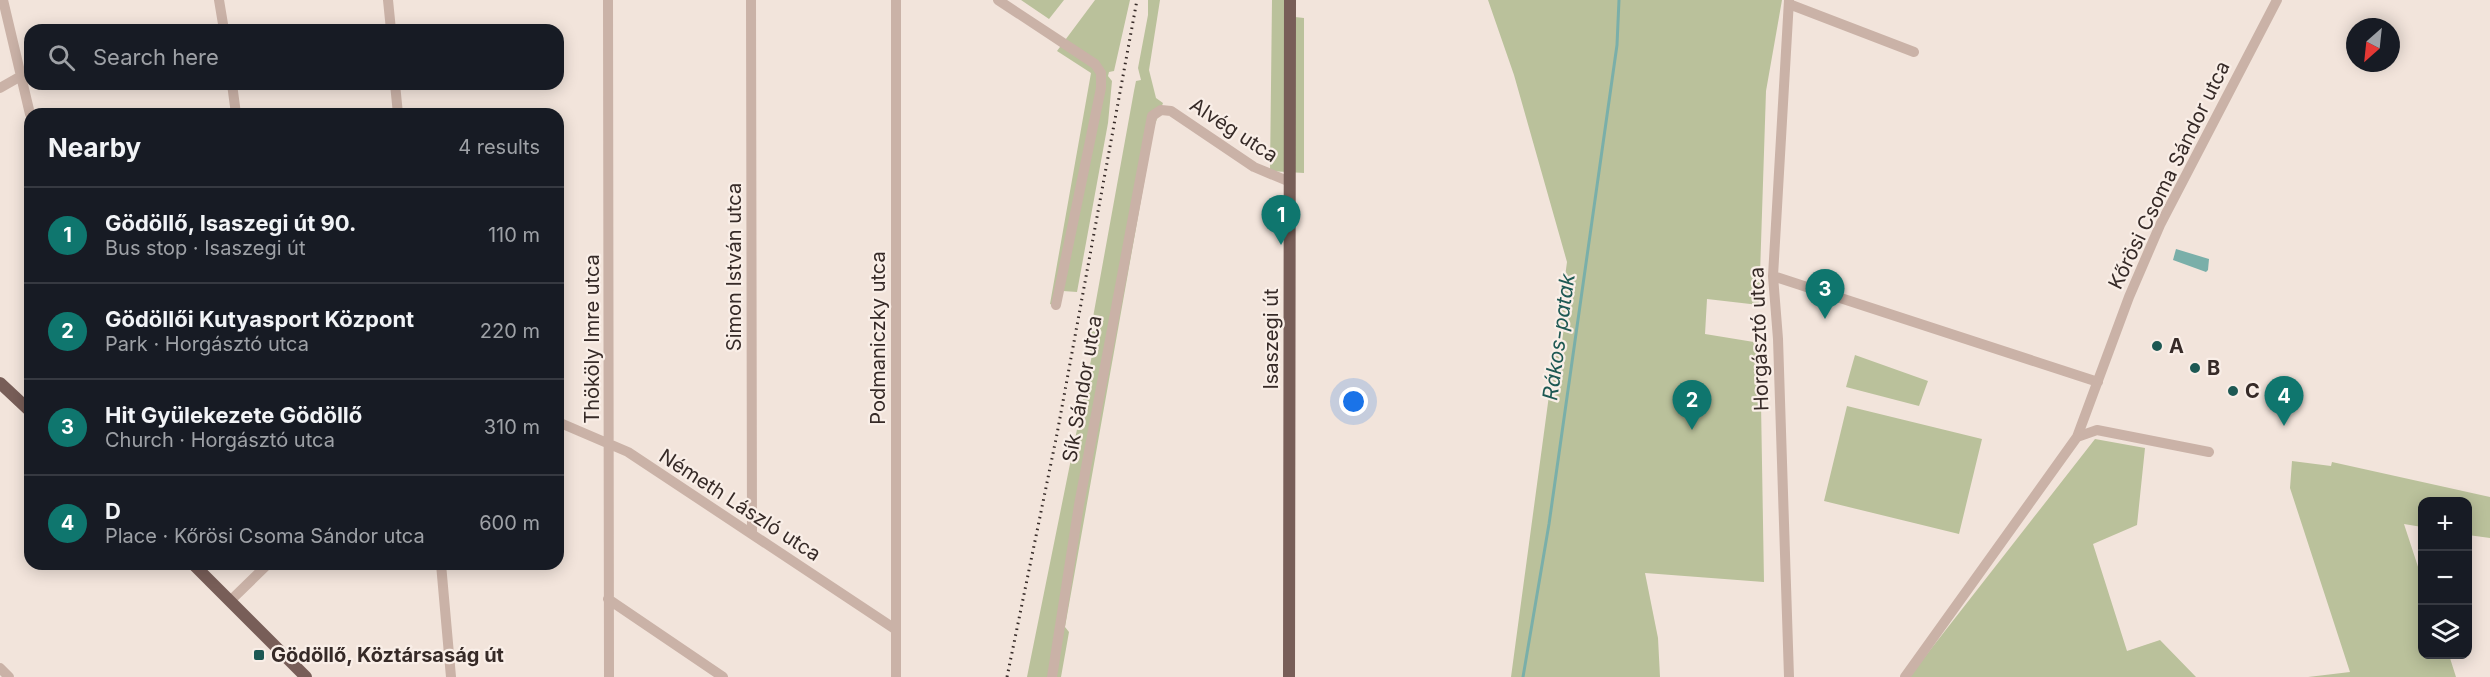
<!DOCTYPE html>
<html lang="en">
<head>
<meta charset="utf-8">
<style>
	:root { --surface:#171b24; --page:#20242c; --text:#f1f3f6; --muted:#9ea1a6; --line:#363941; --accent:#0f766e }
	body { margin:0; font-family:Inter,sans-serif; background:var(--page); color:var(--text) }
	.controls { position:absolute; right:18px; bottom:18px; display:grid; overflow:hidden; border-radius:12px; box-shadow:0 3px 15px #0003 }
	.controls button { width:54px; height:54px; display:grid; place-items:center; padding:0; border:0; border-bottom:2px solid var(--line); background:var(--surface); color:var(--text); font:30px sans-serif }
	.compass { position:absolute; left:2346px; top:18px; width:54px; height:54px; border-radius:50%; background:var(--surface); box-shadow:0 3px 15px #0003; rotate:207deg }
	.you { position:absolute; left:1354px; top:402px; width:21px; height:21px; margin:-15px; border:4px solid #fff; border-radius:50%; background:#1a73e8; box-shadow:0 0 0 9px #1a73e833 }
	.badge { display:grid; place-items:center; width:39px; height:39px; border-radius:50%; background:var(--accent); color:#fff; font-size:20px; font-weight:700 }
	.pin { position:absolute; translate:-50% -50px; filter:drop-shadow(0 2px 3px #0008) }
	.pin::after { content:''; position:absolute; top:32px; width:21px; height:18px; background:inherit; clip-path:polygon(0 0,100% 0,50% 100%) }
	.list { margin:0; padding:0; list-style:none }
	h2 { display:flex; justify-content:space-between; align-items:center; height:78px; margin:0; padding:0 24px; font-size:26px }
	h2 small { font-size:20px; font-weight:400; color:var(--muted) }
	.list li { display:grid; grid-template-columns:39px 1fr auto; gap:18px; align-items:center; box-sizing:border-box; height:96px; padding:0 24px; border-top:2px solid var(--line) }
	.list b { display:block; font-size:22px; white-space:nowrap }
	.list p { margin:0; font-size:20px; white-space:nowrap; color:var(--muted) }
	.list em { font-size:20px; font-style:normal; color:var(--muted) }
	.icon { flex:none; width:33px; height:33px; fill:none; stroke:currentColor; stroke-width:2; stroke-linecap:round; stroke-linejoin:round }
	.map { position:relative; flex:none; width:2490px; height:677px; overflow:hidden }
	.search { position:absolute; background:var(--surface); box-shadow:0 3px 15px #0003; left:24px; top:24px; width:540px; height:66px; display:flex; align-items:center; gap:15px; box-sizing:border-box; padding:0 21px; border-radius:18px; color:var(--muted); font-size:22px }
	.panel { position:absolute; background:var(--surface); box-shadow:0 3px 15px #0003; left:24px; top:108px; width:540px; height:462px; border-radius:18px }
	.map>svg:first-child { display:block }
	.green { fill:#bac19b }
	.water { fill:#7aafa9 }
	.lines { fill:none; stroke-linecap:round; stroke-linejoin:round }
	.stream { stroke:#7aafa9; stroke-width:3 }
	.minor { stroke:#cab2a7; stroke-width:10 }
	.major { stroke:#785e58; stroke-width:12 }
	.rail { stroke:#362a27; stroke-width:3; stroke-dasharray:1.5 4.5; stroke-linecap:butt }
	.poi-dot { fill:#1d5853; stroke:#f9eee7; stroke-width:2 }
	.labels { text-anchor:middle; stroke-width:4.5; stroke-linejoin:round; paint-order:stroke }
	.street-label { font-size:20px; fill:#362a27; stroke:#f9eee7 }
	.poi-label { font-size:20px; font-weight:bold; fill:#362a27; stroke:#f9eee7; text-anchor:start }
	.water-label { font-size:21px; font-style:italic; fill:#1d5853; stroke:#f9eee7 }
</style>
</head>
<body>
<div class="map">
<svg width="2490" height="677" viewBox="0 0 2490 677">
	<rect width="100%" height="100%" fill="#f2e4db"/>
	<path class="green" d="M1021,0H1064L1049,19Z
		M1095,0H1130L1114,71L1109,72L1108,76L1112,81L1108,123L1077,292L1063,291L1058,307L1050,304L1091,73L1057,51Z
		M1148,0H1160L1149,70L1156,98L1163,103L1154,127L1065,627L1069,632L1061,677H1027L1092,355L1088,345L1134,91L1136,81L1141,80L1138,68L1148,15Z
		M1272,0H1296L1295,17L1304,18V173L1270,171Z
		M1488,0H1782L1766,91L1759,305L1707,299L1705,334L1760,343L1764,582L1645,573L1658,638L1660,677H1511L1567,262L1514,75Z
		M1855,355L1928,381L1919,406L1846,387Z
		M1847,406L1982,439L1959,534L1824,501Z
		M2095,439L2145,448L2137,525L2093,544L2127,651L2160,640L2196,677H1909Z
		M2292,461L2331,466L2332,462L2490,497V538L2468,535V502H2422V527L2404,524L2422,579V654L2449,655L2456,677H2308L2350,672L2290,488Z"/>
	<path class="water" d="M2176,249L2209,259L2208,270L2206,272L2173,260Z"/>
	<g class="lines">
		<path class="stream" d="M1523,677L1549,524L1617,45L1619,0"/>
		<path class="minor" d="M3,0L30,114
			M219,0L224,30
			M388,0L391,30
			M608,0L609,677
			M751,0L752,533
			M998,0L1095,64L1101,73V88L1056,305
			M1789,4L1914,52
			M232,84L236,114
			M395,84L398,114
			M0,88L21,76
			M1773,276L2098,382
			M558,422L628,452L895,629
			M2077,437L2097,430L2209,452
			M441,564L451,677
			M608,599L723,677
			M230,601L268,564
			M0,668L9,677
			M896,677V0
			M1052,677L1079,505L1152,116L1161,110L1171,111L1254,167L1290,182
			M1789,677L1778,339L1773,276L1789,0
			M1905,677L2077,437L2129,297L2160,225L2277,0"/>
		<path class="major" d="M0,383L30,411
			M193,564L306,677
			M1289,677L1290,0"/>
		<path class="rail" d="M1007,677L1057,434L1137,0"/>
	</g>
	<g class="poi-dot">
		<circle cx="2157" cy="346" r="6"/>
		<circle cx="2195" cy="368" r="6"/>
		<circle cx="2233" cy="391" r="6"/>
		<rect x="253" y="649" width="12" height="12" rx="3"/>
	</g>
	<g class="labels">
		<g class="street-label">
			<text transform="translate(1234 130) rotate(33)" y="7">Alvég utca</text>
			<text transform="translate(2169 175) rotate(-64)" y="7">Kőrösi Csoma Sándor utca</text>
			<text transform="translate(734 267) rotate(-90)" y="7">Simon István utca</text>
			<text transform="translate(878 338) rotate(-90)" y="7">Podmaniczky utca</text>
			<text transform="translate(592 339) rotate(-90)" y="7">Thököly Imre utca</text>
			<text transform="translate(1271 339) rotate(-90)" y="7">Isaszegi út</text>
			<text transform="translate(1759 339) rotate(-92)" y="7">Horgásztó utca</text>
			<text transform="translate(1082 389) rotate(-80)" y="7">Sík Sándor utca</text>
			<text transform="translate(740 505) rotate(33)" y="7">Németh László utca</text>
		</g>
		<g class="poi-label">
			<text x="2169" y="353">A</text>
			<text x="2207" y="375">B</text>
			<text x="2245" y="398">C</text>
			<text x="271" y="662">Gödöllő, Köztársaság út</text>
		</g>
		<g class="water-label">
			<text transform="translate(1559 337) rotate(-82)" y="7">Rákos-patak</text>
		</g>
	</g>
</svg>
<div class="controls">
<button>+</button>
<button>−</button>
<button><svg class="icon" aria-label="layers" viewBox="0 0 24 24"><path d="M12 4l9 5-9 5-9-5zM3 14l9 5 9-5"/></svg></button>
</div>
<svg class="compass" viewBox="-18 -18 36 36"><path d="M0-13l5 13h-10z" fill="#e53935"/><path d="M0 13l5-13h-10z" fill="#9ea1a6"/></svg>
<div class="you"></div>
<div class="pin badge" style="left:1281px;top:245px">1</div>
<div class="pin badge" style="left:1692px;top:430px">2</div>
<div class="pin badge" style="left:1825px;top:319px">3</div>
<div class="pin badge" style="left:2284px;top:426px">4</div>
<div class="search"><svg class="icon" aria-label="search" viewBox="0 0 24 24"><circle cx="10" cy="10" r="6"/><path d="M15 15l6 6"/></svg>Search here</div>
<section class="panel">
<h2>Nearby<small>4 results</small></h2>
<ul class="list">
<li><span class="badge">1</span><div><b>Gödöllő, Isaszegi út 90.</b><p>Bus stop · Isaszegi út</p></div><em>110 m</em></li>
<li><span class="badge">2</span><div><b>Gödöllői Kutyasport Központ</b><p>Park · Horgásztó utca</p></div><em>220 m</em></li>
<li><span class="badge">3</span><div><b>Hit Gyülekezete Gödöllő</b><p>Church · Horgásztó utca</p></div><em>310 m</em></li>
<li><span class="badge">4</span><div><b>D</b><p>Place · Kőrösi Csoma Sándor utca</p></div><em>600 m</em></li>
</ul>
</section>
</div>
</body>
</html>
